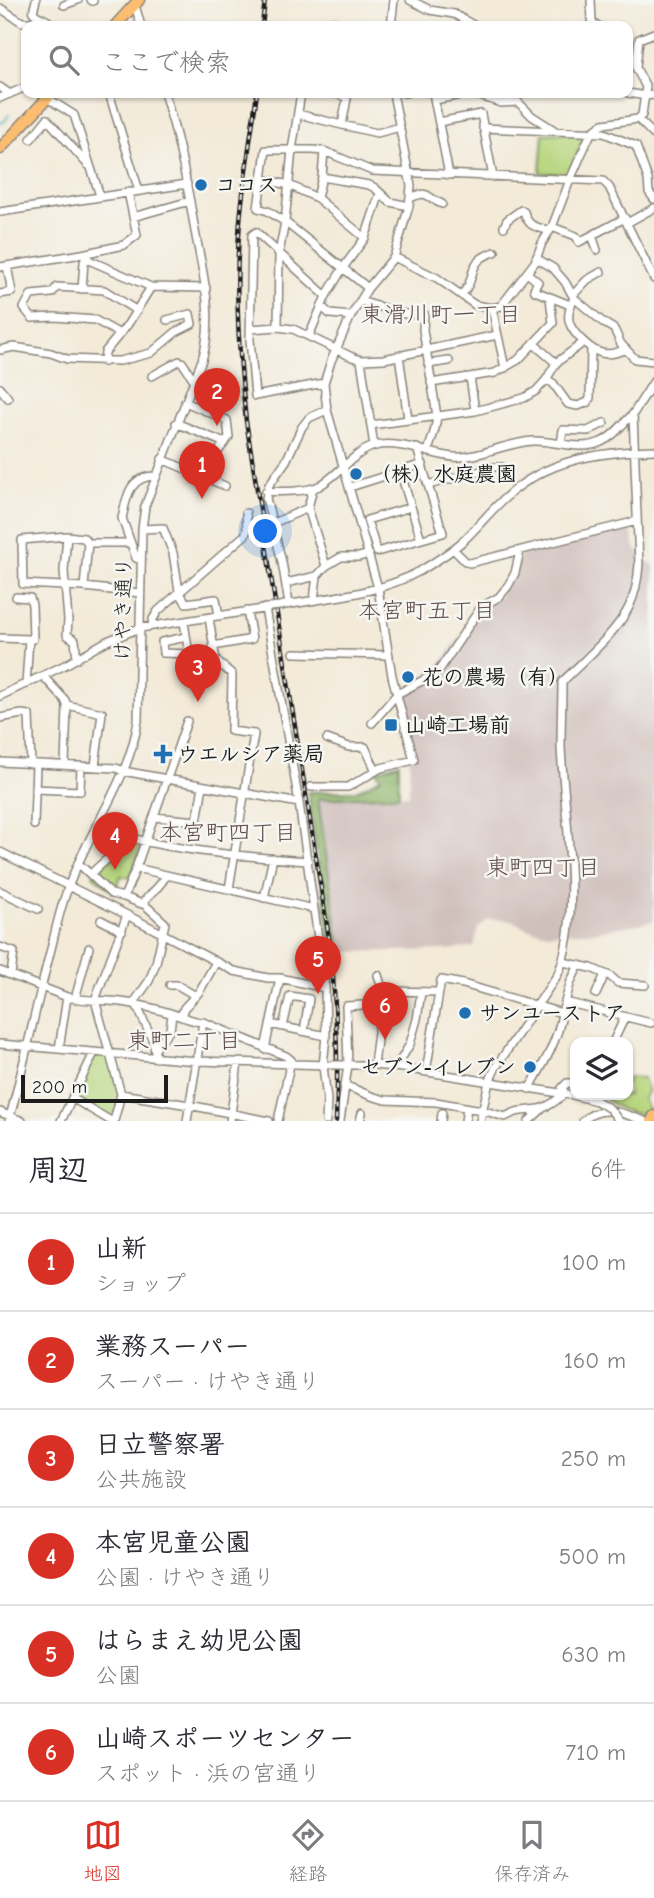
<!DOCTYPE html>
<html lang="ja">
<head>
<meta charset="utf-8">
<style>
	:root { --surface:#fff; --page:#f7f7f7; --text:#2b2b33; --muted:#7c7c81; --line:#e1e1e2; --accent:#d93025 }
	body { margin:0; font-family:"Comic Neue","Klee One",sans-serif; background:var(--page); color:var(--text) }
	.controls { position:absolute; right:21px; bottom:21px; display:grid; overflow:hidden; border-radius:14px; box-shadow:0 2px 5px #0004 }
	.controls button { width:63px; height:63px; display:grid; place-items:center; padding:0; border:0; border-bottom:2px solid var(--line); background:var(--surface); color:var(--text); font:35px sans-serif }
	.scale { position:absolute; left:21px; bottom:18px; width:147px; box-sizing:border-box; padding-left:7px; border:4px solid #1c1c1c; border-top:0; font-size:19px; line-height:24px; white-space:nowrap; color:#1c1c1c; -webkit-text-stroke:5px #f6f6f2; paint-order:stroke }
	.you { position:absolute; left:266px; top:532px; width:24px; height:24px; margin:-18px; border:5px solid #fff; border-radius:50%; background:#1a73e8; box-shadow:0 0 0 10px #1a73e833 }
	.badge { display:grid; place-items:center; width:46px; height:46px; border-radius:50%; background:var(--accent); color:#fff; font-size:23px; font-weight:700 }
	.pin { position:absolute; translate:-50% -58px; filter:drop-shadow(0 2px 4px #0008) }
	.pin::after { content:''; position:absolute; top:37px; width:24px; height:21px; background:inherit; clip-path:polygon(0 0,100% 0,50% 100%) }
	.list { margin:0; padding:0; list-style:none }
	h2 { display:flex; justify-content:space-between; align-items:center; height:91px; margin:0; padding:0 28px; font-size:30px }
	h2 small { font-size:23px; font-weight:400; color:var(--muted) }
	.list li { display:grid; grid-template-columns:46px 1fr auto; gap:21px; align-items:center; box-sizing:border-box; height:98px; padding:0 28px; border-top:2px solid var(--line) }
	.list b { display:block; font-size:26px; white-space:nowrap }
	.list p { margin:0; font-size:23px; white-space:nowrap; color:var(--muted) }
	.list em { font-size:23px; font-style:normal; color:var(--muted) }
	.icon { flex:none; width:38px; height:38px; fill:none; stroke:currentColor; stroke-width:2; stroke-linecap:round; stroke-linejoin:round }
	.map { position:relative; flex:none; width:654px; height:1121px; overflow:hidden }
	.search { position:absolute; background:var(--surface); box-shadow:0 2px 5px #0004; left:21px; right:21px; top:21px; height:77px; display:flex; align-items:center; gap:18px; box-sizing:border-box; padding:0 24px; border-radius:14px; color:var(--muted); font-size:26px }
	.sheet { height:679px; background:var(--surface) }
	nav { display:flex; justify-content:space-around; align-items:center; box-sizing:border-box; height:98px; border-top:2px solid var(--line); background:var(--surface); font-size:19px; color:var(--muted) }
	nav a { display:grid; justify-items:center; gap:4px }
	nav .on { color:var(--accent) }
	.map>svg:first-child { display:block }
	.industrial { fill:#d0c0bc }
	.green { fill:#b6d57c; stroke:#69784c; stroke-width:2 }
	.forest { fill:#90b66c; stroke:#566944; stroke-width:2 }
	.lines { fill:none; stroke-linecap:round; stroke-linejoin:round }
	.stream { stroke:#45b4bb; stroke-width:2 }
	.minor-casing { stroke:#88837a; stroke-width:10 }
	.highway-casing { stroke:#88837a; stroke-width:13 }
	.minor { stroke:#fff; stroke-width:7 }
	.highway { stroke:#fcbd6f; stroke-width:10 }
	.rail-casing { stroke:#1c1c1c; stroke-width:4.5 }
	.rail { stroke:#f6f6f2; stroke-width:2; stroke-dasharray:5; stroke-linecap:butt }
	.minor-bridge-casing { stroke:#88837a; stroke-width:10; stroke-linecap:butt }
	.minor-bridge { stroke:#fff; stroke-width:7 }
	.poi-dot { fill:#1f6fb2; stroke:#f6f6f2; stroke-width:2.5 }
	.labels { text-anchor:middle; stroke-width:5; stroke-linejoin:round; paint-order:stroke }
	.poi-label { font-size:21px; font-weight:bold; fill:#1c1c1c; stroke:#f6f6f2; text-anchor:start }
	.street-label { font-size:21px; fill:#1c1c1c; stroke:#f6f6f2 }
	.neighbourhood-label { font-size:23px; fill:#634e4b; stroke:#f6f6f2 }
</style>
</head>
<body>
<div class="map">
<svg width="654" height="1121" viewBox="0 0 654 1121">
	<rect width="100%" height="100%" fill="#f6f6f2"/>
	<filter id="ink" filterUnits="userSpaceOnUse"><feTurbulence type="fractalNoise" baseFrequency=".0143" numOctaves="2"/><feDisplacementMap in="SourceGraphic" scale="14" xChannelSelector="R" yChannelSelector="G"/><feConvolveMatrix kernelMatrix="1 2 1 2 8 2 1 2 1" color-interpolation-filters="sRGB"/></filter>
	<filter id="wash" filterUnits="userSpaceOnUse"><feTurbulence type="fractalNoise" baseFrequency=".00686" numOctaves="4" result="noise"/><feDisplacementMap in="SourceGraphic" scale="28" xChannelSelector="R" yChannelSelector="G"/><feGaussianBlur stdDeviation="1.57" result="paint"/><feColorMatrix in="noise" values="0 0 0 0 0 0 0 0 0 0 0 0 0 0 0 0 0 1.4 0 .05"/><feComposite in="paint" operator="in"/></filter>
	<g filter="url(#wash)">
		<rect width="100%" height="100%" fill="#f3ead8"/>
		<path class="industrial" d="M630,526L635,548L645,560L654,565V921L593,932L548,933L529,929L511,920L489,919L478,928L474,947L447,950L340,952L318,799L409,795L410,752L400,694L432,676L474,616L499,597L520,555Z"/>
		<path class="green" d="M587,132L568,174L540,173L543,134Z
			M129,839L142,843L130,878L121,876L114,892L93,875Z
			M111,1054L121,1094L114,1121L72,1098L95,1055Z
			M628,1077L643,1078L648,1091L643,1099L650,1114C640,1116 622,1111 614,1105C608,1101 605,1097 598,1095H628Z"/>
		<path class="forest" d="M399,763V795L318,799L340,952L333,959L308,792L356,791L381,778L376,771Z"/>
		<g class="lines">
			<path class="stream" d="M0,123L5,121L9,115"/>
		</g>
	</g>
	<g filter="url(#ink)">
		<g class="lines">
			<g class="minor-casing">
				<path id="minor" d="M36,0L33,12C38,19 49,18 53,26
					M91,0L93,1
					M410,0L430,10L454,14L475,26
					M591,0L592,23L599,26
					M64,5L78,0
					M135,5L141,26
					M0,8L22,22H41L47,26
					M334,22V26
					M391,26L394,0
					M0,87L10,94
					M109,93L139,191
					M335,93L347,98
					M348,93L342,125L377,133L400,127
					M404,93H406
					M433,93L449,175
					M628,93L646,96L654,95
					M0,98L26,87
					M47,98L74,115L100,196
					M435,100L471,93L501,103L518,102L532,116L554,130
					M298,114L342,125
					M638,119L654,135
					M439,122L481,114L493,177
					M483,128L604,133L636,146L648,179L649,192L654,199
					M31,139L47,119L88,165
					M322,177L369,185L375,188L390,202L409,206
					M262,179L289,185L317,198L365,238
					M317,198L322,177L324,151
					M410,198C430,189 426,198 442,204
					M0,212L187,184
					M133,217L190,201
					M627,223L654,208
					M504,227L507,220L521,210L524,212C529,228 535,226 550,231
					M552,227L576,236L579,242L625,218
					M592,235L597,250
					M82,254L124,245L137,235L128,192
					M394,257L437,278L475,305L492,308L501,306L535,262L542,243L552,227L570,180L591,133L603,124L638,119L642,115L646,87L636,68L639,39L654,33
					M536,258L553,268L565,282L574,298L604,323L614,329L621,344L635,359L654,361
					M0,267L82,254L91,261L151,287L206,288
					M527,273L538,282L534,289L535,291L570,305
					M368,288L285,222L268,211L258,208L266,150H312L324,151L372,171L603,181L609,187L654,279
					M82,289L84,262L86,257
					M0,294L12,292L7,266
					M461,295C479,278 464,261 495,252
					M573,295L587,280L601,272
					M574,298C564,318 568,328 585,343C598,355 609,357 626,349
					M360,301L404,314H424L423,330L437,416L435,429L428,451
					M322,307L330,314L351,316
					M492,308L505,368
					M278,327L279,253L285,222L292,150L301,93
					M250,329L278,327L293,329L352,357L361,360L384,359L497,335
					M120,334L95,320L55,317L32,318L24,308L31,295L52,293L57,287L104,290L137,311
					M309,336L326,296L343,268L365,238L380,193
					M534,344L556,363
					M0,350L14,347L51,353L67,359L120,361L151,353L176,332L192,324L190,314L167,320
					M399,355L408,419
					M361,360L374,446
					M104,362L105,352L128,324L151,287
					M428,364L449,361
					M152,376L179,361L182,362L194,380
					M470,377L475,411
					M546,380L553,383L568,404L578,406L588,402L590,398L591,348
					M324,383L255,396L250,340L252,235L256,232L326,296
					M431,383L495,373L518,360L553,323L550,298
					M0,388L8,398
					M185,402L227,420L229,437L208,465L204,476
					M176,423L225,443
					M371,425L475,411L524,398L536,391L546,380L556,363L584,342
					M561,444L563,430L588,431L604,423
					M417,448L428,485L481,471L488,467H502
					M162,459L225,486
					M400,471L421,539
					M350,487L423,464
					M266,491C280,492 307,492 319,486C339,475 353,452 375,446C399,440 431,455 454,457C476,459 508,442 533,441C556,440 579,452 601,442C614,437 623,423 633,414
					M411,507L367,520L377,552L443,533L428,485
					M308,508L326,566
					M271,524L308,508L313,488
					M142,529L163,528L173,553L179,591L186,603L216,599L219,616
					M67,536L64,571L68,620L67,635L75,640L77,659
					M130,543H88L84,538L67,536L22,540L23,584L84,587L140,593
					M453,549L466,562L470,563L637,521
					M141,560L136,558L122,518L123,514C127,494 131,476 156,476
					M286,583L317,576
					M84,587L88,543
					M16,597L30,598L32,605L33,639
					M314,600L317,576L326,566L341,557H359L369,554
					M289,604L282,562L266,498L269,485L286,461L302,427L309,418L327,410
					M280,606C327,597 377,595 420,571C435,562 451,552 464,540C478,527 490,511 505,498C546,459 600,452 654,450
					M265,608L299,803L325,988L326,1036L323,1066L327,1100L326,1121
					M209,618L216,661L232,674L231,731L254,734L229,889
					M184,622L189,654L163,653L162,642L186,637
					M152,626L153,619L158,611L245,535L247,530L246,513
					M0,638L29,639L26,684
					M213,646L252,639L247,611
					M294,653L389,655
					M43,676L65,700L67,705L65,765
					M0,696L65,665L107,641L140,628L269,608
					M67,705L102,713L95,766
					M0,718L22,714L29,715L31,764
					M372,723L397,694L431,676L440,669L481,607L499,597L508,586L515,573L520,551
					M327,739L349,747H365L376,771
					M0,762L116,768L123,771L299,803
					M311,787H348L381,768L414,760L392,676L378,588L327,410L324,383L331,361L351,316L368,288L394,257L409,206L411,186L393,93
					M35,789L80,791L81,766
					M154,817L197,821L203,786
					M34,825L36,764
					M96,826C113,831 130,838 147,842C200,853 254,857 308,861
					M0,852L127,915L234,971L268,978H280L325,988
					M78,863L111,894L124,897L136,868L187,721
					M136,868L314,909
					M91,874C102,862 121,850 128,836
					M0,891L38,909
					M124,897L142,904C150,893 161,887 166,875
					M264,898L273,858
					M101,920L122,931
					M0,947L14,952L11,975
					M563,962L591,968L610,976L618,983L645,985
					M0,971L67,997C87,1002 108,999 128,1003C145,1006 165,1011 182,1017C190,1019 195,1022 203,1022L286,1056L291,1060L278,1121
					M170,985H177L196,996
					M383,991L439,992
					M596,994L605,974
					M75,999L89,948
					M565,1002L571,981L579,965
					M133,1004L149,981L156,963L165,923L143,903
					M137,1006L153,1041L156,1058
					M181,1016L184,1008L199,992L216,962
					M270,1024L326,1036
					M283,1027L290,996L309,999L304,1031
					M613,1042L625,1017
					M0,1044L197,1061L327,1065
					M59,1049L67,997
					M155,1049L170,1030L172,1014
					M265,1049L280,978
					M342,1065H374L403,1068L572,1095L597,1101
					M374,1065L383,991L378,975
					M403,1068L400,1061L410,1044L417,1019L421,992
					M426,1072L441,980L463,984L562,1013L565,1002L651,1023
					M344,1085L371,1096L385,1100L436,1102L482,1110L505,1117C521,1108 524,1112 539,1109C549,1107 557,1100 565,1093L562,1088L567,1083H571L575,1087
					M529,1089C543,1065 558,1041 562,1013
					M121,1094L189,1105L269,1121
					M72,1098L111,1121
					M0,1112L22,1121
					M9,1121C24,1064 36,1006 51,949C56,929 60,908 68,888C88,831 129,781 138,721L142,529L145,506L202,360C215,317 203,274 195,231C187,184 179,138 164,93
					M61,1121L94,1053
					M114,1121L121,1094L95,1000L127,915
					M187,1121L203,1022
					M230,1121L238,1063
					M340,1121L348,1065L346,1006L382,1004
					M360,1121L362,1113
					M441,1121L442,1113
					M465,1121L467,1108
					M480,1121L489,1082L496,1067L558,974C583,912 564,814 561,747C561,725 562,703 562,682C582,662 617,632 629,607C636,593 638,579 639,564L633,414L654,381
					M529,1121L542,1109
					M583,1121C601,1103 623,1113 644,1121"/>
			</g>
			<g class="highway-casing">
				<path id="highway" d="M115,26L139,0
					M0,149L52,93
					M652,1121L654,1116"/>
			</g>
			<use href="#minor" class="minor"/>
			<use href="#highway" class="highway"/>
			<g class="rail-casing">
				<path id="rail" d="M262,26L265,0
					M257,93C251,135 244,178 240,221C234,288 239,355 246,421L329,938C336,999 339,1059 336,1121"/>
			</g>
			<use href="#rail" class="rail"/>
			<g class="minor-bridge-casing">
				<path id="minor-bridge" d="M270,607L280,606
					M331,1065H342
					M597,1101L610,1109L619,1121"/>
			</g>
			<use href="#minor-bridge" class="minor-bridge"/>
		</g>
	</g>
	<g class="poi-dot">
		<circle cx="201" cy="185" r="7"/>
		<circle cx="356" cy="474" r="7"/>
		<circle cx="408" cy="677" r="7"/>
		<rect x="384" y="718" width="14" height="14" rx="3.5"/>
		<path d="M159.5 743.5h7v7h7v7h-7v7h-7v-7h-7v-7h7z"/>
		<circle cx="465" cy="1013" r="7"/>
		<circle cx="530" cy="1067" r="7"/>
	</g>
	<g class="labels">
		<g class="poi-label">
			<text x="215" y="192">ココス</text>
			<text x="370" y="481">（株）水庭農園</text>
			<text x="422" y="684">花の農場（有）</text>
			<text x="405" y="732">山崎工場前</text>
			<text x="177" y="761">ウエルシア薬局</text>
			<text x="479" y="1020">サンユーストア</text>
			<text x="516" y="1074" text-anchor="end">セブン-イレブン</text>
		</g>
		<g class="street-label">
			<text transform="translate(123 609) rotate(-89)" y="7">けやき通り</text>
		</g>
		<g class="neighbourhood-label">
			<text x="441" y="322">東滑川町一丁目</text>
			<text x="427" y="618">本宮町五丁目</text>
			<text x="228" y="840">本宮町四丁目</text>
			<text x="543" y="875">東町四丁目</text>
			<text x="184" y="1048">東町二丁目</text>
		</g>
	</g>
</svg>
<div class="controls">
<button><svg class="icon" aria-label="layers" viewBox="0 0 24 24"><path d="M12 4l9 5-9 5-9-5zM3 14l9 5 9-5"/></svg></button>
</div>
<div class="scale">200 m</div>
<div class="you"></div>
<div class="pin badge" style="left:202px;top:499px">1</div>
<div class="pin badge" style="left:217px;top:426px">2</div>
<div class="pin badge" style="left:198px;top:702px">3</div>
<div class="pin badge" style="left:115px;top:870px">4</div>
<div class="pin badge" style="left:318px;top:994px">5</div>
<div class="pin badge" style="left:385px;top:1040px">6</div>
<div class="search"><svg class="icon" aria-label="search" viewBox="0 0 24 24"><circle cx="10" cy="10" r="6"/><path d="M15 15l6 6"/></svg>ここで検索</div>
</div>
<section class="sheet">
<h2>周辺<small>6件</small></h2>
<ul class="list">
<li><span class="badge">1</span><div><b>山新</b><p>ショップ</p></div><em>100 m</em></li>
<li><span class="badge">2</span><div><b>業務スーパー</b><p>スーパー · けやき通り</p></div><em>160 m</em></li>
<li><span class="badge">3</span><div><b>日立警察署</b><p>公共施設</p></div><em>250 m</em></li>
<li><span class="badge">4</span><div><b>本宮児童公園</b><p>公園 · けやき通り</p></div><em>500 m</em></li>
<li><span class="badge">5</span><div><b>はらまえ幼児公園</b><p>公園</p></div><em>630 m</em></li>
<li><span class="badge">6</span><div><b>山崎スポーツセンター</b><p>スポット · 浜の宮通り</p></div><em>710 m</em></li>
</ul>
</section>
<nav>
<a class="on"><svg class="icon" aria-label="map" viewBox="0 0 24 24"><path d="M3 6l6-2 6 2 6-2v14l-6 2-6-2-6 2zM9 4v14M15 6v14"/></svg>地図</a>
<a><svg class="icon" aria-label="directions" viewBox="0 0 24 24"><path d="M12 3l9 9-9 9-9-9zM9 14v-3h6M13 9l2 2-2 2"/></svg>経路</a>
<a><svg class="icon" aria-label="saved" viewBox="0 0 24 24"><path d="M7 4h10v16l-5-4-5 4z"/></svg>保存済み</a>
</nav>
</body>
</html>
